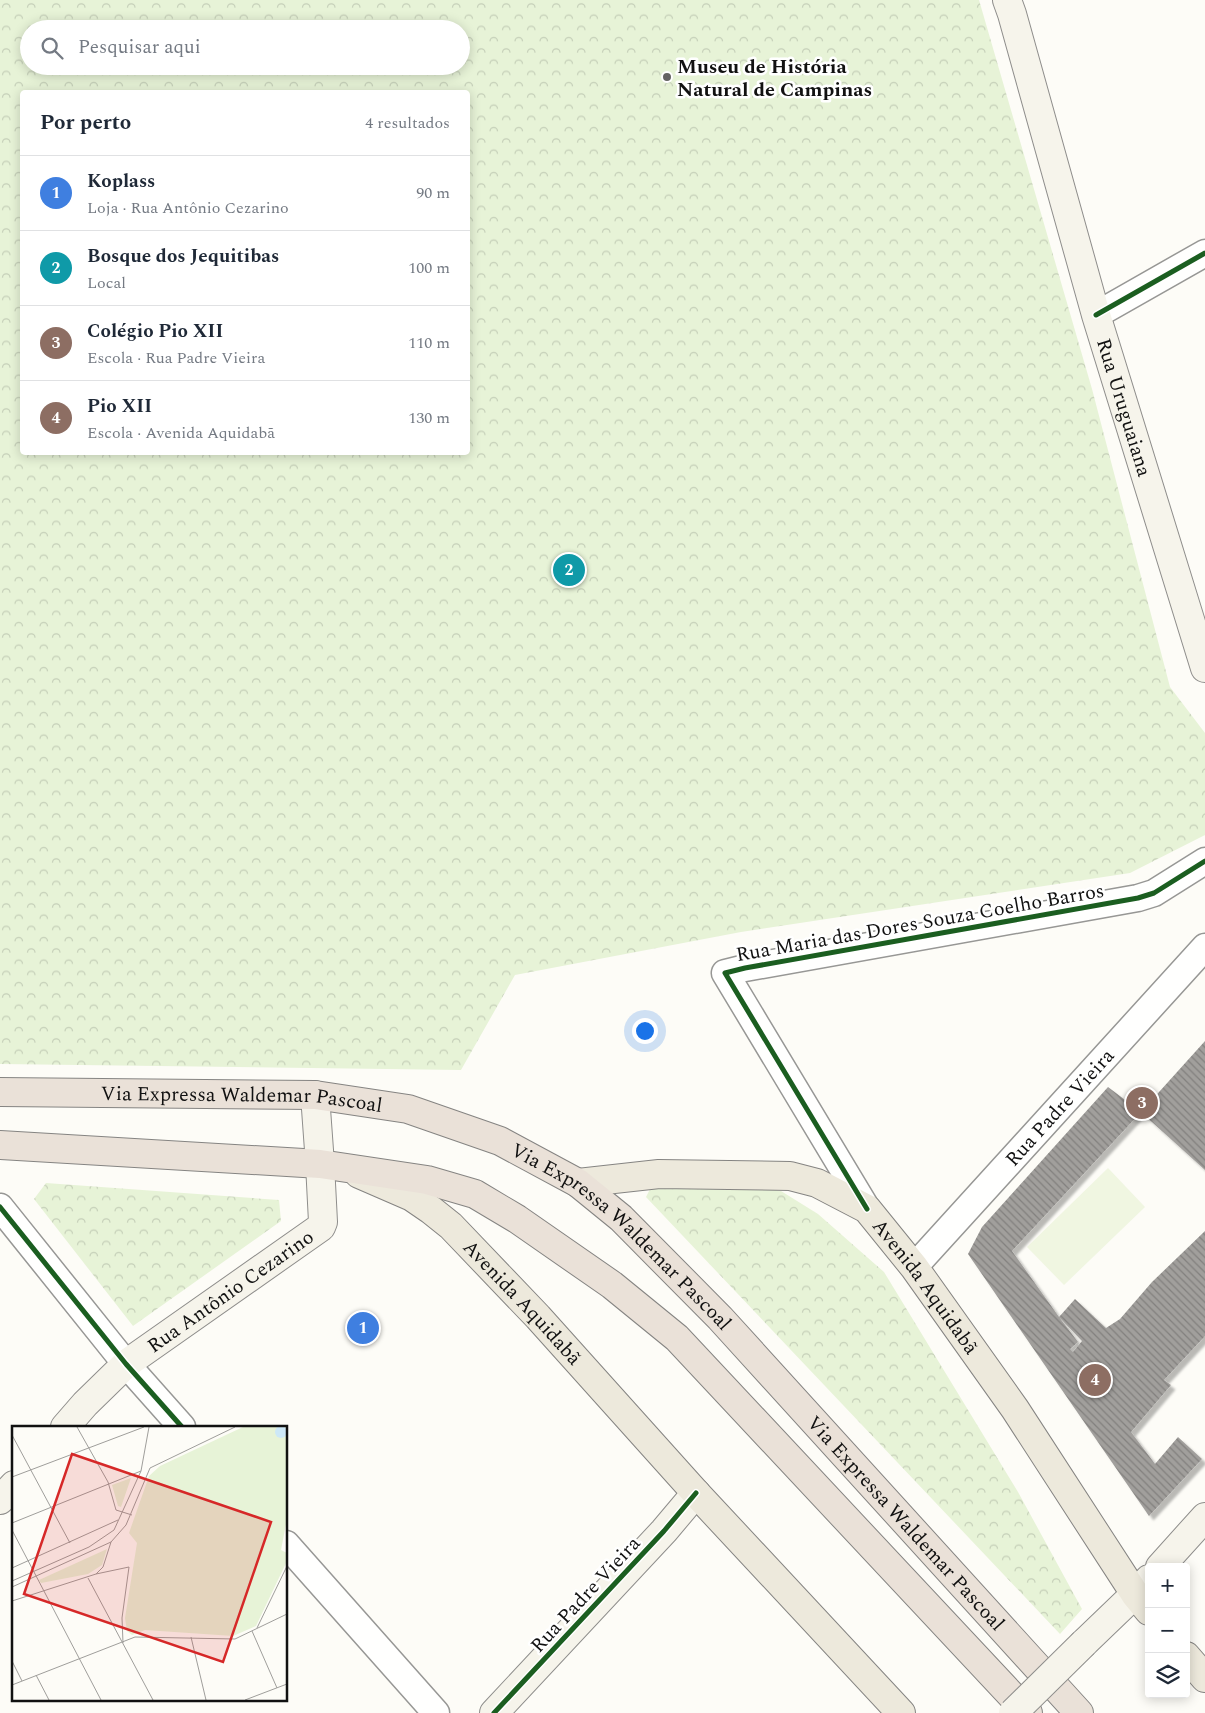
<!DOCTYPE html>
<html lang="pt">
<head>
<meta charset="utf-8">
<style>
	:root { --surface:#fff; --page:#f6f6f7; --text:#1f2937; --muted:#747a83; --line:#e0e1e3; --accent:#db2777 }
	body { margin:0; font-family:Spectral,serif; background:var(--page); color:var(--text) }
	.controls { position:absolute; right:15px; bottom:15px; display:grid; overflow:hidden; border-radius:5px; box-shadow:0 2px 12px #0003 }
	.controls button { width:45px; height:45px; display:grid; place-items:center; padding:0; border:0; border-bottom:1px solid var(--line); background:var(--surface); color:var(--text); font:25px sans-serif }
	.you { position:absolute; left:644px; top:1030px; width:18px; height:18px; margin:-12px; border:4px solid #fff; border-radius:50%; background:#1a73e8; box-shadow:0 0 0 8px #1a73e833 }
	.badge { display:grid; place-items:center; width:32px; height:32px; border-radius:50%; background:var(--accent); color:#fff; font-size:16px; font-weight:700 }
	.pin { position:absolute; translate:-50% -50%; border:2px solid #fff; box-shadow:0 1px 5px #0006 }
	.list { margin:0; padding:0; list-style:none }
	h2 { display:flex; justify-content:space-between; align-items:center; height:65px; margin:0; padding:0 20px; font-size:21px }
	h2 small { font-size:16px; font-weight:400; color:var(--muted) }
	.list li { display:grid; grid-template-columns:32px 1fr auto; gap:15px; align-items:center; box-sizing:border-box; height:75px; padding:0 20px; border-top:1px solid var(--line) }
	.list b { display:block; font-size:19px; white-space:nowrap }
	.list p { margin:0; font-size:16px; white-space:nowrap; color:var(--muted) }
	.list em { font-size:16px; font-style:normal; color:var(--muted) }
	.icon { flex:none; width:28px; height:28px; fill:none; stroke:currentColor; stroke-width:2; stroke-linecap:round; stroke-linejoin:round }
	.map { position:relative; flex:none; width:1205px; height:1713px; overflow:hidden }
	.search { position:absolute; background:var(--surface); box-shadow:0 2px 12px #0003; left:20px; top:20px; width:450px; height:55px; display:flex; align-items:center; gap:12px; box-sizing:border-box; padding:0 18px; border-radius:28px; color:var(--muted); font-size:19px }
	.panel { position:absolute; background:var(--surface); box-shadow:0 2px 12px #0003; left:20px; top:90px; width:450px; height:365px; border-radius:5px }
	.map>svg:first-child { display:block }
	.park { fill:url(#park-crowns); fill-rule:evenodd }
	.pitch { fill:#f0f6e1 }
	.building { fill:url(#building-back-hatch); fill-rule:evenodd; filter:url(#shadow) }
	.lines { fill:none; stroke-linecap:round; stroke-linejoin:round }
	.street-casing { stroke:#979795; stroke-width:29 }
	.secondary-casing { stroke:#8e8d8b; stroke-width:30 }
	.primary-casing { stroke:#858482; stroke-width:30 }
	.highway-casing { stroke:#858482; stroke-width:30 }
	.street { stroke:#fffffe; stroke-width:26 }
	.secondary { stroke:#f6f4eb; stroke-width:28 }
	.primary { stroke:#ede9dc; stroke-width:28 }
	.highway { stroke:#eae1d8; stroke-width:28 }
	.secondary-bridge-casing { stroke:#8e8d8b; stroke-width:30; stroke-linecap:butt }
	.secondary-bridge { stroke:#f6f4eb; stroke-width:28 }
	.cycleway-casing { stroke:#fff; stroke-width:8 }
	.cycleway { stroke:#1b5e20; stroke-width:5 }
	.poi-dot { fill:#646362; stroke:#fff; stroke-width:2 }
	.labels { text-anchor:middle; stroke-width:5; stroke-linejoin:round; paint-order:stroke }
	.poi-label { font-size:20px; font-weight:bold; fill:#111; stroke:#fff; text-anchor:start }
	.street-label { font-size:20px; fill:#111; stroke:#fff }
	.inset-road { fill:none; stroke:#9f9e9b; stroke-width:1 }
	.view { fill:#d62828; fill-opacity:0.15; stroke:#d62828; stroke-width:2.5 }
	.inset-edge { fill:none; stroke:#111; stroke-width:2.5 }
</style>
</head>
<body>
<div class="map">
<svg width="1205" height="1713" viewBox="0 0 1205 1713">
	<defs>
		<pattern id="park-crowns" width="20" height="18" patternUnits="userSpaceOnUse" patternTransform="scale(1.25)"><rect width="20" height="18" fill="#e7f3d7"/><path d="M2 6a3 3 0 1 1 6 0M12 15a3 3 0 1 1 6 0" fill="none" stroke="#c5cfb8"/></pattern>
		<pattern id="building-back-hatch" width="6" height="6" patternUnits="userSpaceOnUse" patternTransform="scale(1.25)"><rect width="6" height="6" fill="#a19f9c"/><path d="M-1 5l2 2M0 0l6 6M5-1l2 2" fill="none" stroke="#82807e"/></pattern>
		<filter id="shadow"><feDropShadow dx="4.5" dy="4.5" stdDeviation="1" flood-color="#0004"/></filter>
	</defs>
	<rect width="100%" height="100%" fill="#fdfcf7"/>
	<path class="park" d="M0,0H979L1092,389L1170,687L1205,733V835L1130,873L741,932L515,975L461,1070L0,1064ZM29,29H461V66H29ZM22,92H468V452H22Z
		M46,1183L279,1200L281,1221L133,1326L34,1199Z
		M653,1183L746,1184L781,1191L818,1214L884,1272L1018,1492L1082,1609L1060,1634L646,1197Z"/>
	<path class="pitch" d="M1108,1168L1145,1207L1064,1285L1027,1247Z"/>
	<path class="building" d="M1205,1041V1170L1141,1112Z
		M1108,1087L1141,1112L1012,1251L1059,1317L1075,1299L1106,1328L1120,1319L1152,1282L1205,1231V1336L1164,1380L1171,1385L1131,1432L1155,1464L1178,1437L1202,1459L1149,1516L968,1254L982,1227ZM1059,1317L1082,1341L1073,1352L1070,1349L1078,1342Z"/>
	<g class="lines">
		<g class="street-casing">
			<g id="street">
				<path d="M1096,315L1205,253"/>
				<path d="M0,1207L126,1364L182,1427"/>
				<path d="M867,1209L725,973L745,968L1138,898L1154,893L1205,861"/>
				<path id="s1" d="M914,1267L1205,947"/>
				<path d="M286,1544L436,1713"/>
			</g>
		</g>
		<g class="secondary-casing">
			<g id="secondary">
				<path id="s2" d="M1007,0L1012,14L1096,315L1205,668"/>
				<path id="s3" d="M65,1427L85,1404L126,1364L321,1227L323,1222L320,1164L315,1095"/>
				<path d="M0,1500L14,1485"/>
				<path d="M1160,1567L1205,1517"/>
				<path d="M1084,1643L1135,1594L1149,1579"/>
				<path d="M494,1713L664,1531L696,1493"/>
			</g>
		</g>
		<g class="primary-casing">
			<g id="primary">
				<path id="s4" d="M359,1174L412,1197L431,1210L451,1226L538,1317L696,1493L901,1713"/>
				<path id="s5" d="M578,1183L659,1174L790,1176L817,1183L867,1209L914,1267L1015,1409L1135,1594L1149,1611"/>
				<path d="M1186,1656L1205,1678"/>
			</g>
		</g>
		<g class="highway-casing">
			<g id="highway">
				<path id="s6" d="M0,1092L315,1095L408,1109L500,1141L578,1183L621,1218L720,1318L1079,1713"/>
				<path d="M0,1145L320,1164L427,1180L475,1194L517,1219L612,1285L677,1338L1028,1713"/>
			</g>
		</g>
		<use href="#street" class="street"/>
		<use href="#secondary" class="secondary"/>
		<use href="#primary" class="primary"/>
		<use href="#highway" class="highway"/>
		<g class="secondary-bridge-casing">
			<path id="secondary-bridge" d="M1013,1713L1084,1643"/>
		</g>
		<use href="#secondary-bridge" class="secondary-bridge"/>
		<g class="cycleway-casing">
			<path id="cycleway" d="M1096,315L1205,253
				M0,1207L126,1364L182,1427
				M867,1209L725,973L745,968L1138,898L1154,893L1205,861
				M494,1713L664,1531L696,1493"/>
		</g>
		<use href="#cycleway" class="cycleway"/>
	</g>
	<circle class="poi-dot" cx="667" cy="77" r="5"/>
	<g class="labels">
		<g class="poi-label">
			<text x="677" y="73">Museu de História<tspan x="677" dy="23">Natural de Campinas</tspan></text>
		</g>
		<g class="street-label">
			<text dy="7" stroke="none"><textPath href="#s2" startOffset="424">Rua Uruguaiana</textPath></text>
			<text transform="translate(920 922) rotate(-10)" y="7">Rua Maria das Dores Souza Coelho Barros</text>
			<text dy="7" stroke="none"><textPath href="#s6" startOffset="242">Via Expressa Waldemar Pascoal</textPath></text>
			<text dy="7" stroke="none"><textPath href="#s1" startOffset="216">Rua Padre Vieira</textPath></text>
			<text dy="7" stroke="none"><textPath href="#s6" startOffset="662">Via Expressa Waldemar Pascoal</textPath></text>
			<text dy="7" stroke="none"><textPath href="#s5" startOffset="394">Avenida Aquidabã</textPath></text>
			<text dy="7" stroke="none"><textPath href="#s3" startOffset="215">Rua Antônio Cezarino</textPath></text>
			<text dy="7" stroke="none"><textPath href="#s4" startOffset="211">Avenida Aquidabã</textPath></text>
			<text dy="7" stroke="none"><textPath href="#s6" startOffset="1068">Via Expressa Waldemar Pascoal</textPath></text>
			<text transform="translate(585 1594) rotate(-47)" y="7">Rua Padre Vieira</text>
		</g>
	</g>
	<g transform="translate(12 1426)">
		<rect width="275" height="275" fill="#fdfcf7"/>
		<path d="M231,1H275V93L269,124L275,127V135L244,200L221,210L133,204L120,209L115,205L113,192L125,117L117,107L137,50L148,40ZM119,52L109,81L106,80L100,59ZM95,123L90,139L76,148L29,157L27,154Z" fill="#e7f3d7"/>
		<path d="M263 6a6 6 0 1 1 12 0a6 6 0 1 1-12 0Z" fill="#cde8f7"/>
		<path class="inset-road" d="M65,1L96,56L104,84L120,89M0,9L58,117M0,51L132,1M0,97L129,45M0,104L89,274M0,142L106,94M84,148L117,141L110,192L111,217M76,152L141,274M0,155L77,121L102,104L129,45L137,1M0,161L99,116L114,99L138,42L223,1M0,175L84,148L91,141L99,116M245,202L275,140M240,205L265,262M179,211L194,274M0,235L10,255M24,249L37,274M0,259L123,211L223,213L275,188M233,274L275,258"/>
		<path class="view" d="M60,28L259,96L211,236L12,168Z"/>
		<rect width="275" height="275" class="inset-edge"/>
	</g>
</svg>
<div class="controls">
<button>+</button>
<button>−</button>
<button><svg class="icon" aria-label="layers" viewBox="0 0 24 24"><path d="M12 4l9 5-9 5-9-5zM3 14l9 5 9-5"/></svg></button>
</div>
<div class="you"></div>
<div class="pin badge" style="left:363px;top:1328px;background:#3f7fe0">1</div>
<div class="pin badge" style="left:569px;top:570px;background:#0f9aa8">2</div>
<div class="pin badge" style="left:1142px;top:1103px;background:#8d6e63">3</div>
<div class="pin badge" style="left:1095px;top:1380px;background:#8d6e63">4</div>
<div class="search"><svg class="icon" aria-label="search" viewBox="0 0 24 24"><circle cx="10" cy="10" r="6"/><path d="M15 15l6 6"/></svg>Pesquisar aqui</div>
<section class="panel">
<h2>Por perto<small>4 resultados</small></h2>
<ul class="list">
<li><span class="badge" style="background:#3f7fe0">1</span><div><b>Koplass</b><p>Loja · Rua Antônio Cezarino</p></div><em>90 m</em></li>
<li><span class="badge" style="background:#0f9aa8">2</span><div><b>Bosque dos Jequitibas</b><p>Local</p></div><em>100 m</em></li>
<li><span class="badge" style="background:#8d6e63">3</span><div><b>Colégio Pio XII</b><p>Escola · Rua Padre Vieira</p></div><em>110 m</em></li>
<li><span class="badge" style="background:#8d6e63">4</span><div><b>Pio XII</b><p>Escola · Avenida Aquidabã</p></div><em>130 m</em></li>
</ul>
</section>
</div>
</body>
</html>
